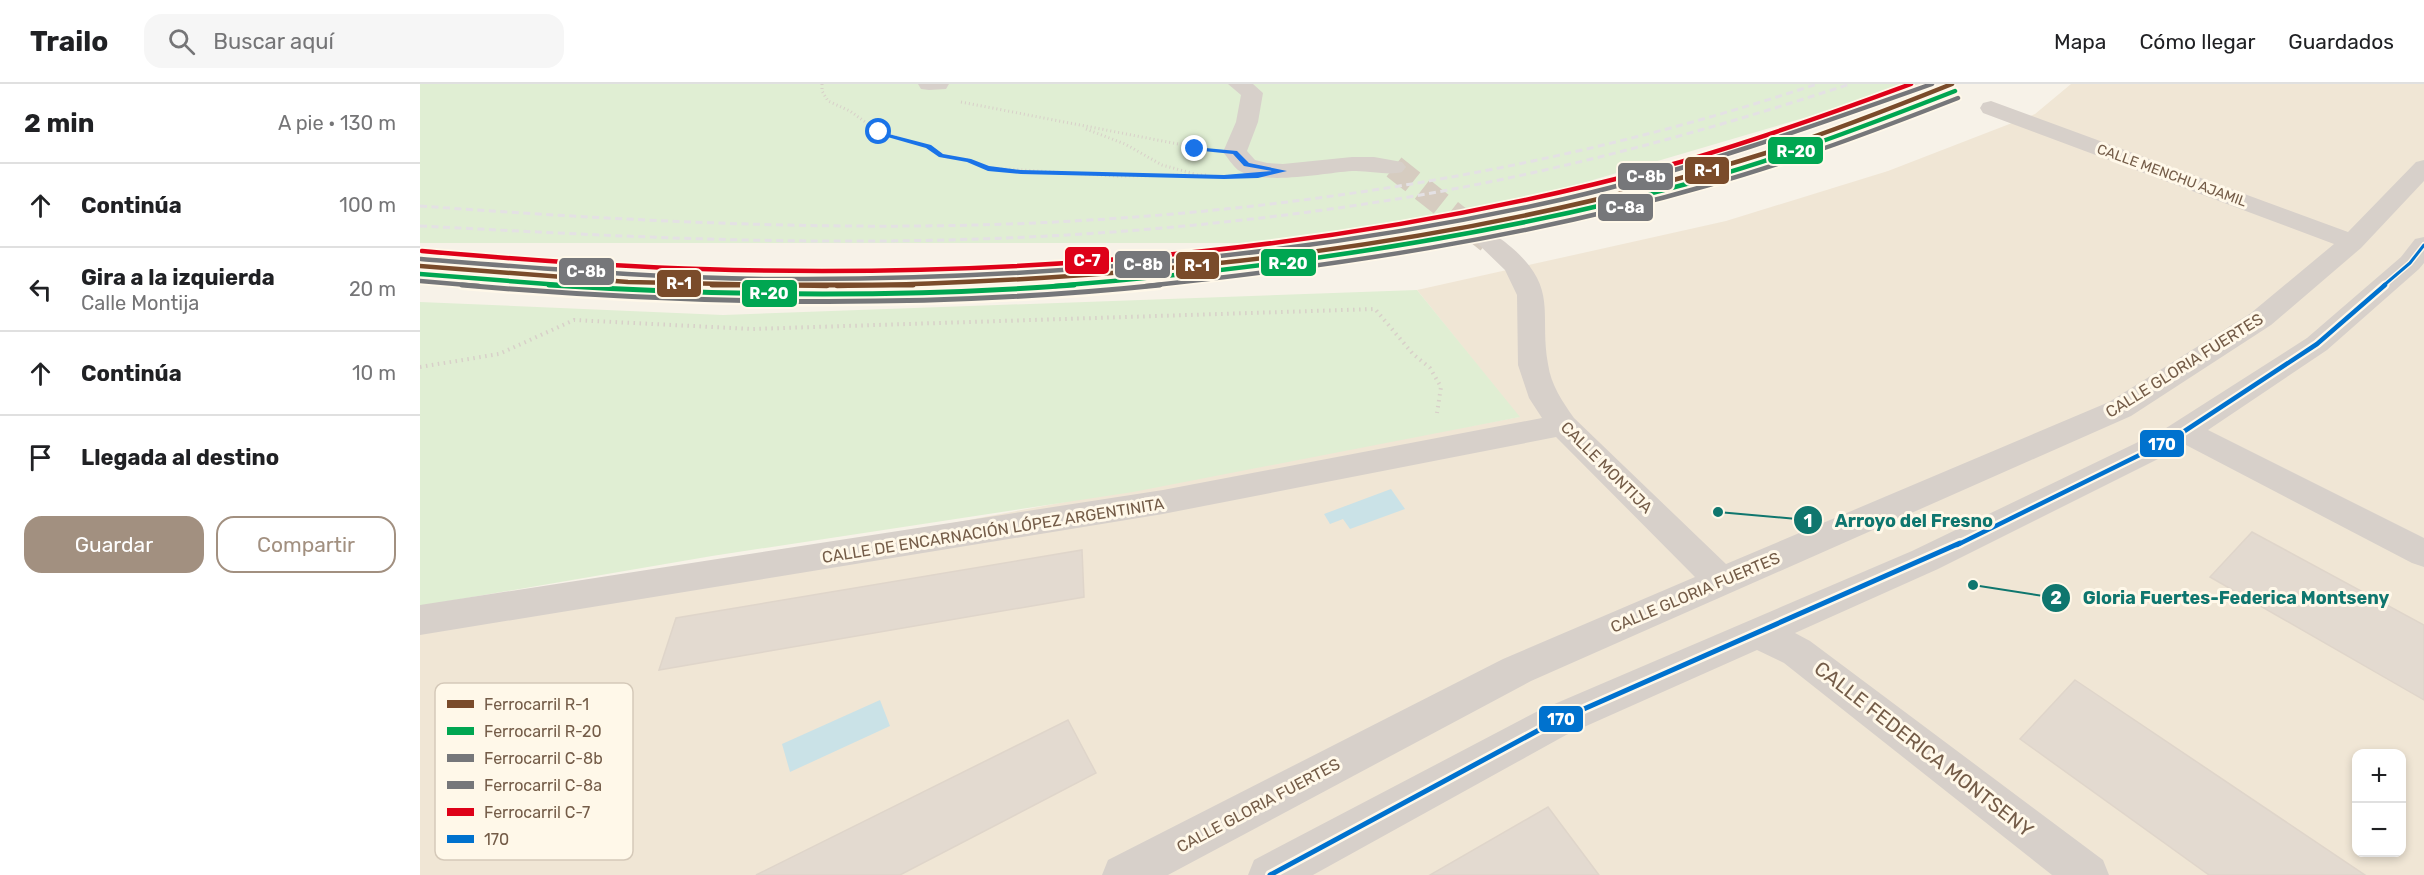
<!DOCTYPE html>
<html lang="es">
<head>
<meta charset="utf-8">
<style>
	:root { --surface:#fff; --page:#f6f6f6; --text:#202124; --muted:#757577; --line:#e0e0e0; --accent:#a29080 }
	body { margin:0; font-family:Rubik,sans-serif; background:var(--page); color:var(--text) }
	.controls { position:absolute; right:18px; bottom:18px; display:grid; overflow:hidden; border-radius:12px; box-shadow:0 3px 9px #0003 }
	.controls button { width:54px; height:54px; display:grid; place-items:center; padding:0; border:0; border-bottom:2px solid var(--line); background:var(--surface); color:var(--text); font:30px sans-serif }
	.stop { position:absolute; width:18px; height:18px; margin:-14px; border:4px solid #1a73e8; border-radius:50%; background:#fff }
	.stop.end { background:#1a73e8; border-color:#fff; box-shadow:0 2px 6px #0008 }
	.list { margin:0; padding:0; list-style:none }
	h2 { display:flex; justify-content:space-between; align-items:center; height:78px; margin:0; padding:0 24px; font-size:26px }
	h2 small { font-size:20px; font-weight:400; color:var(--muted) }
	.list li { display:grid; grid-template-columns:39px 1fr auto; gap:18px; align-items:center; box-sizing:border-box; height:84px; padding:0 24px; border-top:2px solid var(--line) }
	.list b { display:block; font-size:22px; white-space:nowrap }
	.list p { margin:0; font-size:20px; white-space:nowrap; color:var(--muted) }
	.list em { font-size:20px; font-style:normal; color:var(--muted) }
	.actions { display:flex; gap:12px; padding:18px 24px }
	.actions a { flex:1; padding:14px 0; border:2px solid var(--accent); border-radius:18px; text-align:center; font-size:21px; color:var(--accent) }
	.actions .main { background:var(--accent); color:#fff }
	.icon { flex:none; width:33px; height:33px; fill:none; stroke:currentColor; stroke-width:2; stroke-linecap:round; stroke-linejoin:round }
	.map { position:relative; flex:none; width:2004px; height:791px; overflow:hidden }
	header { display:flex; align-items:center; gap:36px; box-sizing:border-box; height:84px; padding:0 30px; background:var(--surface); border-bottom:2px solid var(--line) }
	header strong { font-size:28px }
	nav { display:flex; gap:33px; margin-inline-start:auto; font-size:21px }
	.search { width:420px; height:54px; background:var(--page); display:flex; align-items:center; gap:15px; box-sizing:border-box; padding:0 21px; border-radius:18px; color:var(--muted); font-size:22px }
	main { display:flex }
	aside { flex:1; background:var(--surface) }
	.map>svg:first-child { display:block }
	.residential { fill:#f0e6d5; fill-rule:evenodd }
	.green { fill:#e0eed3 }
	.water { fill:#cae2e7 }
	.building { fill:#e3dad0; stroke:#dfd5ca; stroke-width:1.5 }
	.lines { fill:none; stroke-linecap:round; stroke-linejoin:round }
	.minor-tunnel { stroke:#d6ccc0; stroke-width:24; stroke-dasharray:24 12; stroke-linecap:butt }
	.path-far1 { stroke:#d8d0c9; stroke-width:3; stroke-dasharray:1 3; stroke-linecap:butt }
	.path { stroke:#d8d0c9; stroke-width:4; stroke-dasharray:1.5 4.5; stroke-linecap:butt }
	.minor { fill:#d7d0ca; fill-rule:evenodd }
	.rail { stroke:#e4e1e4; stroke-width:3; stroke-dasharray:7 4.5; stroke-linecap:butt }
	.bus-1-far2-casing { stroke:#fff8e9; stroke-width:6 }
	.bus-1-far1-casing { stroke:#fff8e9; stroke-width:9 }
	.bus-1-casing { stroke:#fff8e9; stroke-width:10 }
	.bus-1-far2 { stroke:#0072ce; stroke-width:3 }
	.bus-1-far1 { stroke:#0072ce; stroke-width:4.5 }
	.bus-1 { stroke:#0072ce; stroke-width:5 }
	.rail-1-far1-casing { stroke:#fff8e9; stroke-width:8 }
	.rail-1-casing { stroke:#fff8e9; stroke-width:10 }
	.rail-2-far1-casing { stroke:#fff8e9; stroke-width:8 }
	.rail-2-casing { stroke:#fff8e9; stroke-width:10 }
	.rail-3-casing { stroke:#fff8e9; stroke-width:8 }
	.rail-4-far1-casing { stroke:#fff8e9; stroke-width:8 }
	.rail-4-casing { stroke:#fff8e9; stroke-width:10 }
	.rail-5-casing { stroke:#fff8e9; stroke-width:8 }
	.rail-1-far1 { stroke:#7a4b2a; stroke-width:4.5 }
	.rail-1 { stroke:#7a4b2a; stroke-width:5 }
	.rail-2-far1 { stroke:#00a651; stroke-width:4.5 }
	.rail-2 { stroke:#00a651; stroke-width:5 }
	.rail-3 { stroke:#76777a; stroke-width:4.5 }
	.rail-4-far1 { stroke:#76777a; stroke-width:4.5 }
	.rail-4 { stroke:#76777a; stroke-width:5 }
	.rail-5 { stroke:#de0118; stroke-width:4.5 }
	.route { fill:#1a73e8 }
	.labels { text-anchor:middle; stroke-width:6; stroke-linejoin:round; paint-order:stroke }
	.far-street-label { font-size:14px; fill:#745c48; stroke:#fff8e9 }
	.street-label { font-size:16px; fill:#745c48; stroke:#fff8e9 }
	.near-street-label { font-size:20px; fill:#745c48; stroke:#fff8e9 }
	.key { fill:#fff8e9; stroke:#d5c9b9; stroke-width:1.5 }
	.key-label { font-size:16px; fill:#745c48 }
	.leader { fill:none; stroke:#0f766e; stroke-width:2 }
	.callout-dot { fill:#0f766e; stroke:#fff8e9; stroke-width:2 }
	.mark-label { font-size:18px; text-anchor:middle; font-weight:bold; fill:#fff }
	.callout-label { font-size:18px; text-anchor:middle; font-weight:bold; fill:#0f766e; stroke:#fff8e9; stroke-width:6; stroke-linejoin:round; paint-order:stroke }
	.line-badge { stroke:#fff8e9; stroke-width:2 }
	.badge-label { font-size:16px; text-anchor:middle; font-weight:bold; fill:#fff }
</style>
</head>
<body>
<header>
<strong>Trailo</strong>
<div class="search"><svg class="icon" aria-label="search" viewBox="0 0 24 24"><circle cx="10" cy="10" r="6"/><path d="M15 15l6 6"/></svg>Buscar aquí</div>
<nav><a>Mapa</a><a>Cómo llegar</a><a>Guardados</a></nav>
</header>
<main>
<aside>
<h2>2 min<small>A pie · 130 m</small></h2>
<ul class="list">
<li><svg class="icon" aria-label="ahead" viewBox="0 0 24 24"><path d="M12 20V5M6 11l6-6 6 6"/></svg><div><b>Continúa</b></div><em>100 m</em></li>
<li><svg class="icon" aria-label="left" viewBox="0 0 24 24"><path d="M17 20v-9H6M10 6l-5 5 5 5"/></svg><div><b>Gira a la izquierda</b><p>Calle Montija</p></div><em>20 m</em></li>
<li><svg class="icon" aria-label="ahead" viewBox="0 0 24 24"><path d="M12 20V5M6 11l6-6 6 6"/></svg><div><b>Continúa</b></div><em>10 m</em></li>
<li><svg class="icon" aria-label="arrive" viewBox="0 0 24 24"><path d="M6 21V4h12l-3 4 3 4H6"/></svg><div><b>Llegada al destino</b></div></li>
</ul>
<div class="actions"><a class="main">Guardar</a><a>Compartir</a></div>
</aside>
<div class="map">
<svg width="2004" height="791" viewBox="0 0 2004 791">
	<rect width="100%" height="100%" fill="#f7f2e8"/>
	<path class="residential" d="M1651,0H2004V791H0V536L83,523L1099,333L997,206L1306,137L1468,87L1615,30ZM1936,670H1982V768H1936Z"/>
	<path class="green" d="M0,0H1499L959,159H0Z
		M997,206L1100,333L713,408L292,472L0,522V218L303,231Z"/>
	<path class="water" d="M971,405L985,425L930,445L923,435L910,440L904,430Z
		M460,616L470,642L370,688L362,660Z"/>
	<path class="building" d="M1832,448L2004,541V616L1790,493Z
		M662,466L664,513L239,586L256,534Z
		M1655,596L1945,791H1789L1600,655Z
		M648,636L676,689L480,791H336Z
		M1128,723L1179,791H1010Z"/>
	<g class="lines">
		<path class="minor-tunnel" d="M974,83L1068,157"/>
		<path class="path-far1" d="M402,0V7L408,17L430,27L459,48L509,63L521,72L548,76L568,84L698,92L786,91
			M541,18L784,65
			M666,45L705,60L742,81L775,90"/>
		<path class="path" d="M0,283L79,270L154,236L332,245L955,225L993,270L1010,284L1021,303L1017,329"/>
		<path class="minor" d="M498,0H529L526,5L509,6L501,5Z
			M808,0H833L843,9L838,38L827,67L835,76L847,79L863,80L932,73H954L982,78L986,83L982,88C967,92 949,86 932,87C903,89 843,102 818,86C813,82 807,73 803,68L816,38L821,11Z
			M1571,17L1928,148L1996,78L2004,76V97L1941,164L1851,241L1711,332L1111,597L748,791H682L688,776L1083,575L1275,493L1136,353L743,430L0,551V521L743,406L1122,334L1109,314L1098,281L1097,211L1085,186L1055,157L1059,152C1074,148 1080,154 1091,163C1139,204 1119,229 1128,280C1131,301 1142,317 1154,334L1306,480L1689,318L1831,229L1914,160L1563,29L1560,24L1563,19Z
			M2004,153V179L1999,185L1907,266L1788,346L2004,454V483L1992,479L1766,361L1518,485L1375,549L1390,557L1683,776L1689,791H1632L1364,579L1337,566L1146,651L893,791H828L834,776L1118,627L1492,467L1743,346L1887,254L1981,173L1995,155Z"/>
		<path class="rail" d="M0,122C196,136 392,147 589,140C863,130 1136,87 1397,0
			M0,142C138,149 276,157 414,157C596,158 778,146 958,118C1119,93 1275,51 1430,0"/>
		<g class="bus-1-far2-casing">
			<path id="bus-1-far2" d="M1963,202L1990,179L2004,161"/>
		</g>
		<g class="bus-1-far1-casing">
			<path id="bus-1-far1" d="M1537,461L1754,354L1897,260L1965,201"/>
		</g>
		<g class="bus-1-casing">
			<path id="bus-1" d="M850,791L1132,639L1540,459"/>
		</g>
		<use href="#bus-1-far2" class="bus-1-far2"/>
		<use href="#bus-1-far1" class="bus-1-far1"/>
		<use href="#bus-1" class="bus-1"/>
		<g class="rail-1-far1-casing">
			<path id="rail-1-far1" d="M0,182L208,198L407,202
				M417,202C731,196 1048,163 1349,68C1411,48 1472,24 1532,0"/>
		</g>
		<g class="rail-1-casing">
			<path id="rail-1" d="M292,201H493"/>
		</g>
		<g class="rail-2-far1-casing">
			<path id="rail-2-far1" d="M0,190L153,202
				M635,202C854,185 1072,154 1285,95C1370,71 1453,39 1535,7"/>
		</g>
		<g class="rail-2-casing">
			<path id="rail-2" d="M129,201C304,212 479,214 654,201"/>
		</g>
		<g class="rail-3-casing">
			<path id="rail-3" d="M1,175C129,185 258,196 386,195C641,194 895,171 1144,115C1270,86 1391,43 1512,0"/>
		</g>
		<g class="rail-4-far1-casing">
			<path id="rail-4-far1" d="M0,197L59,202
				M726,202C916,182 1105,154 1289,101C1374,77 1456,46 1538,14"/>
		</g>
		<g class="rail-4-casing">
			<path id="rail-4" d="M42,201C274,221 509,225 740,201"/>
		</g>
		<g class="rail-5-casing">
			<path id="rail-5" d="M2,167C105,176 209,184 313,186C626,193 944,163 1246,82C1329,59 1410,30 1491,0"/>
		</g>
		<use href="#rail-1-far1" class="rail-1-far1"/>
		<use href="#rail-1" class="rail-1"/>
		<use href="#rail-2-far1" class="rail-2-far1"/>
		<use href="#rail-2" class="rail-2"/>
		<use href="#rail-3" class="rail-3"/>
		<use href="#rail-4-far1" class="rail-4-far1"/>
		<use href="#rail-4" class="rail-4"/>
		<use href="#rail-5" class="rail-5"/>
	</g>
	<path class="route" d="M457,47L511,61L523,70L551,75L569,82L601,86L804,91L852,87L824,82L813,70L773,66L775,63L817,67L829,79L867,87L838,94L804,95L601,90L568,87L547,78L519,73L506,64L457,50Z"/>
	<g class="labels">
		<g class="far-street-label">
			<text transform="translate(1752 91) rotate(20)" y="5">CALLE MENCHU AJAMIL</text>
		</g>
		<g class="street-label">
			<text transform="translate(1764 281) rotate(-32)" y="6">CALLE GLORIA FUERTES</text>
			<text transform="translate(1187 383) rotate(45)" y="6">CALLE MONTIJA</text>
			<text transform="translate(573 446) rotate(-9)" y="6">CALLE DE ENCARNACIÓN LÓPEZ ARGENTINITA</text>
			<text transform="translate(1275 508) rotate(-23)" y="6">CALLE GLORIA FUERTES</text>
			<text transform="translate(838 721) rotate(-28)" y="6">CALLE GLORIA FUERTES</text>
		</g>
		<g class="near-street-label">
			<text transform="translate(1504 665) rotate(38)" y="7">CALLE FEDERICA MONTSENY</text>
		</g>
	</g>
	<rect x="15" y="599" width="198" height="177" rx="9" class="key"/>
	<rect x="27" y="616" width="27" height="8" fill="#7a4b2a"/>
	<rect x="27" y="643" width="27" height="8" fill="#00a651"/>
	<rect x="27" y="670" width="27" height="8" fill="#76777a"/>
	<rect x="27" y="697" width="27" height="8" fill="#76777a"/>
	<rect x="27" y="724" width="27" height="8" fill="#de0118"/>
	<rect x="27" y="751" width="27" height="8" fill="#0072ce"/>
	<g class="key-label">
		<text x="64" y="626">Ferrocarril R-1</text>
		<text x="64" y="653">Ferrocarril R-20</text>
		<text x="64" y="680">Ferrocarril C-8b</text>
		<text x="64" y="707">Ferrocarril C-8a</text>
		<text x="64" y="734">Ferrocarril C-7</text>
		<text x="64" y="761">170</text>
	</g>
	<path class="leader" d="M1298 428L1388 436M1553 501L1636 514"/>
	<g class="callout-dot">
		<circle cx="1298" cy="428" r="6"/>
		<circle cx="1553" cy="501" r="6"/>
		<circle cx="1388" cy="436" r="15"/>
		<circle cx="1636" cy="514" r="15"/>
	</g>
	<g class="mark-label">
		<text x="1388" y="443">1</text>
		<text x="1636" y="520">2</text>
	</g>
	<g class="callout-label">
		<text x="1494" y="443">Arroyo del Fresno</text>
		<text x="1816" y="520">Gloria Fuertes-Federica Montseny</text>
	</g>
	<g class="line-badge">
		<rect x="1347" y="52" width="57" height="29" rx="6" fill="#00a651"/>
		<rect x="1264" y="72" width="46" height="29" rx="6" fill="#7a4b2a"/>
		<rect x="1197" y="78" width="57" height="29" rx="6" fill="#76777a"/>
		<rect x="1177" y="109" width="57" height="29" rx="6" fill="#76777a"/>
		<rect x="644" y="162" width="46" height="29" rx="6" fill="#de0118"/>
		<rect x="840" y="164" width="57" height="29" rx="6" fill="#00a651"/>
		<rect x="694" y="166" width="57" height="29" rx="6" fill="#76777a"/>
		<rect x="755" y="167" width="45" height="29" rx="6" fill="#7a4b2a"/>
		<rect x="138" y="173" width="57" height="29" rx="6" fill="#76777a"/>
		<rect x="236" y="185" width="46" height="29" rx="6" fill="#7a4b2a"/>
		<rect x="321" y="195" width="57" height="29" rx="6" fill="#00a651"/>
		<rect x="1719" y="345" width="46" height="29" rx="6" fill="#0072ce"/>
		<rect x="1118" y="621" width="46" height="28" rx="6" fill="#0072ce"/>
	</g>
	<g class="badge-label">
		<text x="1376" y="73">R-20</text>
		<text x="1287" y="92">R-1</text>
		<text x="1226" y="98">C-8b</text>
		<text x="1205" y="129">C-8a</text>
		<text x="667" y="182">C-7</text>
		<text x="868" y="185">R-20</text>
		<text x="723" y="186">C-8b</text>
		<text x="777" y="187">R-1</text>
		<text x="166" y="193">C-8b</text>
		<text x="259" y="205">R-1</text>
		<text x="349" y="215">R-20</text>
		<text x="1742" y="366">170</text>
		<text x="1141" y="641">170</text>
	</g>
</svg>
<div class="controls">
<button>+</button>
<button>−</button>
</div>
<div class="stop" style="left:459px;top:48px"></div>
<div class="stop end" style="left:775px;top:65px"></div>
</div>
</main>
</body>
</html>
